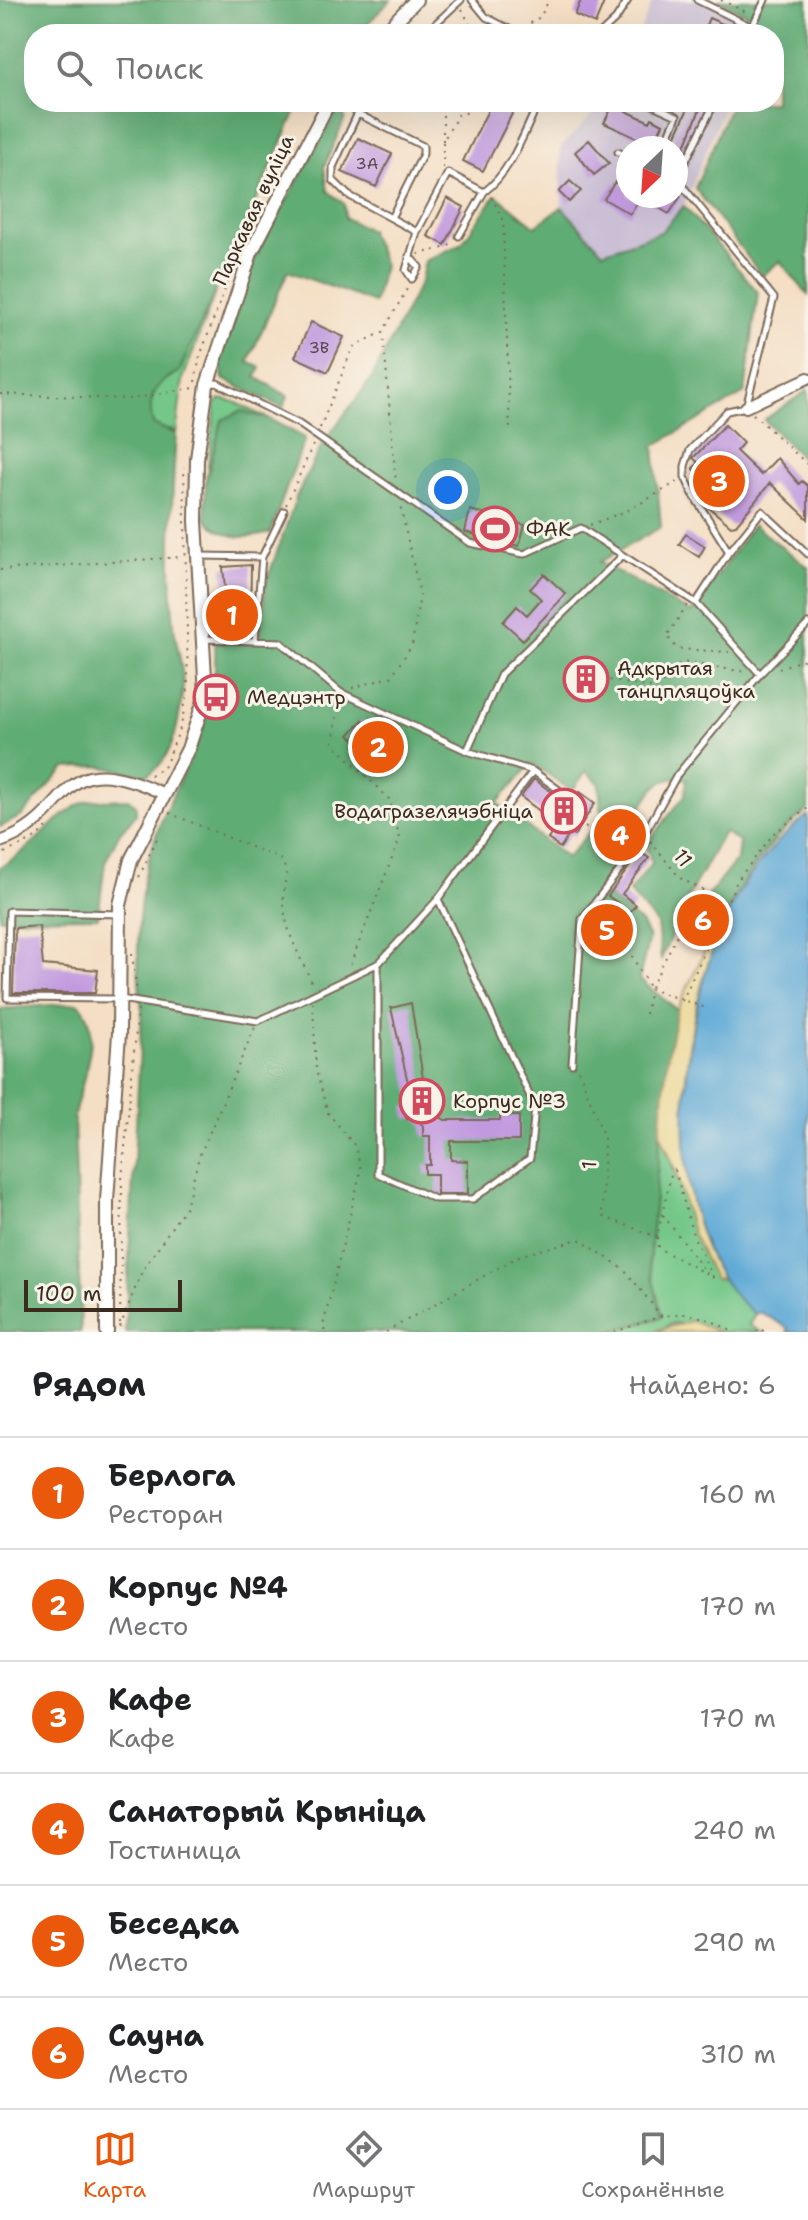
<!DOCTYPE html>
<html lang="ru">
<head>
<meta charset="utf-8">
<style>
	:root { --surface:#fff; --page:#f6f6f6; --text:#202124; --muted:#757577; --line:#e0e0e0; --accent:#ea580c }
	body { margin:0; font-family:"Shantell Sans",sans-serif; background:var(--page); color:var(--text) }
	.compass { position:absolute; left:616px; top:136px; width:72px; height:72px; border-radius:50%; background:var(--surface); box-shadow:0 8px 32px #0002; rotate:205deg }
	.scale { position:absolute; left:24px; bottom:20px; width:158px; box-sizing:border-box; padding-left:8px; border:4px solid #3b2a1e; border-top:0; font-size:22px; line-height:28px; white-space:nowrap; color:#3b2a1e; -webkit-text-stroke:6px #f7f3e8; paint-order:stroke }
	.you { position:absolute; left:448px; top:490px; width:28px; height:28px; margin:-20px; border:6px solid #fff; border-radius:50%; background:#1a73e8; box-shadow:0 0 0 12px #1a73e833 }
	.badge { display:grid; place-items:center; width:52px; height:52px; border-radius:50%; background:var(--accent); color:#fff; font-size:26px; font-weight:700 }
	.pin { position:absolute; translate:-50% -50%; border:4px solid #fff; box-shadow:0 2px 8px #0006 }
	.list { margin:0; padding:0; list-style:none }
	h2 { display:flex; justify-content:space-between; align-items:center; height:104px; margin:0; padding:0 32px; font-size:34px }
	h2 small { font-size:26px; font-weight:400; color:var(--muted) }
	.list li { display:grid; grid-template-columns:52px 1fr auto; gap:24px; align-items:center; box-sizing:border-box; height:112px; padding:0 32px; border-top:2px solid var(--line) }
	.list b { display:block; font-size:30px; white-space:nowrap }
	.list p { margin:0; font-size:26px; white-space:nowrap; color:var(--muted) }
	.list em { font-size:26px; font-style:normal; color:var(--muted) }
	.icon { flex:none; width:44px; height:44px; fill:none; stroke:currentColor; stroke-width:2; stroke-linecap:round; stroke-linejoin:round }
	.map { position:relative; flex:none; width:808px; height:1332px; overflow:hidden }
	.search { position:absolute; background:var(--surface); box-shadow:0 8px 32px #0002; left:24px; right:24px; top:24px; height:88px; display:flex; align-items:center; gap:20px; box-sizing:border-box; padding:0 28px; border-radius:32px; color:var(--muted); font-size:30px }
	.sheet { height:776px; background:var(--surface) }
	nav { display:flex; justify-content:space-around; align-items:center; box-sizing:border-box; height:112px; border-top:2px solid var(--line); background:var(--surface); font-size:22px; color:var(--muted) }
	nav a { display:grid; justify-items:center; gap:4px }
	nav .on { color:var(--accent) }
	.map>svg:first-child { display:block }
	.industrial { fill:#cbbfd5; fill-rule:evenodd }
	.green { fill:#75c789; stroke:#587854; stroke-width:2 }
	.forest { fill:#60ac75; stroke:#4e6b4a; stroke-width:2 }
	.sand { fill:#eeda9e; stroke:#94825e; stroke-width:2 }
	.water { fill:#5da9d6; stroke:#4c6a7a; stroke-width:2 }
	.building { fill:#c199df }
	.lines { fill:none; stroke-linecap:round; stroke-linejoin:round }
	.service-casing { stroke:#7c6958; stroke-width:9 }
	.minor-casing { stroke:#7c6958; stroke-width:14 }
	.tertiary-casing { stroke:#7c6958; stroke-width:16 }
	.path { stroke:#7c6958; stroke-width:2; stroke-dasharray:2 6; stroke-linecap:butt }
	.service { stroke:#fff; stroke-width:5 }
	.minor { stroke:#fff; stroke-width:10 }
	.tertiary { stroke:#fff; stroke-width:12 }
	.labels { text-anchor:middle; stroke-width:6; stroke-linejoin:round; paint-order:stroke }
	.number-label { font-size:16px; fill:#5c464e }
	.street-label { font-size:20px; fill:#3b2a1e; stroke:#f7f3e8 }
	.poi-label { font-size:20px; fill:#3b2a1e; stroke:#f7f3e8; text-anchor:start }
</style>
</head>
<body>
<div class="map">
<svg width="808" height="1332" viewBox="0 0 808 1332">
	<rect width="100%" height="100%" fill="#f7f3e8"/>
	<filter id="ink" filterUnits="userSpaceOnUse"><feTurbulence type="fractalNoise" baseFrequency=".0125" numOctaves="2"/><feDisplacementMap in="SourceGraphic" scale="16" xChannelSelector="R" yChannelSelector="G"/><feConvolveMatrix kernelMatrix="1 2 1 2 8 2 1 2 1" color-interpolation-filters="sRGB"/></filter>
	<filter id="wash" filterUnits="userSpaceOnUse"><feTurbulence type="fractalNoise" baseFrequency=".006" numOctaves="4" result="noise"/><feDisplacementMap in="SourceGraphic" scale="32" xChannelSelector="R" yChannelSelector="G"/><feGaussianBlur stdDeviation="1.8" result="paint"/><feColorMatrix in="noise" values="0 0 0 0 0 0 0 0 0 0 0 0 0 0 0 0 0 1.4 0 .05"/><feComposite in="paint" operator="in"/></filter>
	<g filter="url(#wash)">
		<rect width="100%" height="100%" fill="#f4dec4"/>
		<path class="industrial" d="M653,0H712L761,24L757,34H639Z
			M604,102H726L684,206L661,232L603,253L562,207L560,148ZM628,148H676V196H628Z"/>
		<path class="green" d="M229,255L183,379L176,434L172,430H161L153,425C146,398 155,383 179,372Z
			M220,399L235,402L269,419L241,411L217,438L206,480L216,404Z
			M660,1132L714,1278L724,1279L755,1314L749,1325L761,1332H720L674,1323L653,1332H608L662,1317L649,1264Z"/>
		<path class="forest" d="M0,0H391L357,34H34V102H300L179,372C155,383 146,398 153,424L176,434C172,497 168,563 174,626C176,646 184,667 183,687C180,715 175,762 146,775L98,766L65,768L22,816L0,827Z
			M718,0H808V295L780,261L762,276L695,188L732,102H774V34H760L764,23Z
			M339,107L345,118L324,167L328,191L344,204L345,218L369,230L384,265L374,303L288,271L248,362L261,368L256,377L288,396L283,408L223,379L220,359L257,253Z
			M496,195L535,226L562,207L603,252L661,232L684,206L758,292L745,393L654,446L661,527L600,562L691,613L753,525L808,567V810C771,838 748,871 726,913L706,898L737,859L739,842L724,832L687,899L661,959L657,924L629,892L652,863L646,845L685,795L687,779C655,774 648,796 634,822L601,810L599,783L586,771L572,791L532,763L497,803L567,858L596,824L632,839L599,890L641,923L649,938L639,979L677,1010L667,1060L649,1264L662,1317L608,1332H125L142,1010C134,952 137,883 159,827C187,755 219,725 215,641L259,643L266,583L297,495L323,443L372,378L421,281L425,261L461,244Z
			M808,390V464L764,420Z
			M241,411L269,419L305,438L270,533C244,540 223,539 205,518L206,480L222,420Z
			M128,799L136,805V814L119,834L105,862L98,917L0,918V867C31,853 63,805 90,801C102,799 115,800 128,799Z
			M78,1003C107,1026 79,1086 74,1117L81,1332H0V1009Z"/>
		<path class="sand" d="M719,933C677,1039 667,1177 724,1279L714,1278L693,1235L675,1169L660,1132L667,1060L677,1010L710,940Z
			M691,1321L720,1332H653Z"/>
		<path class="water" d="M808,815V1332H787L788,1328L760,1312L755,1314C652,1237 679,1013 728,913C748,874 774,841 808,815Z"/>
		<g id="blocks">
			<path class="building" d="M581,0H605L595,24L575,15Z
				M709,18L743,33V34H702Z
				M492,102H518L483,171L463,161Z
				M691,102H703L676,168V148H670Z
				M613,105L650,122L652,118L663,124L652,148H640L643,141L604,123Z
				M358,138L392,154L376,187L342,172Z
				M589,140L609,163L594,175L575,152Z
				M628,176V196H681L669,214L641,197L630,214L604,199L615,182L622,186Z
				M570,181L581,191L569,202L559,192Z
				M447,198L464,207L445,245L428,236Z
				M311,322L344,337L328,372L295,357Z
				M725,425L743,443L736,451L761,475L777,458L799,484L802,481L808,486V519L770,483L736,525L731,526L706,505L713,493L696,476L698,473L693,468L699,463L693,458Z
				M470,510L525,525L519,546L465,532Z
				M686,534L705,546L699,557L679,544Z
				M251,565L250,629L228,631L227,620H211L210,613L227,612L223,567Z
				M544,574L566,594L523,640L503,622L517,606L527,615L541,599L530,589Z
				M587,668L596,674L585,690L576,684Z
				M363,720L406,759L392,773L349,735Z
				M534,779L570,806L580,792L595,803L574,836L570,834L560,848L548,839L558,825L521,797Z
				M640,852L649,858L622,894L636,905L630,912L608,896Z
				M702,901L719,911L706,939L687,929Z
				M39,926L43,965L98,970L95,993H13L15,928Z
				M411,1003L426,1097L437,1115L445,1120H500V1116H519V1141H451V1160L468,1161V1194H437V1174H425V1165H430V1136H423V1126L416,1117L407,1119L404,1107L413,1105L391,1008Z"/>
		</g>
	</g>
	<g filter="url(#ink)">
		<use href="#blocks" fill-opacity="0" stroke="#7c6958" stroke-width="2"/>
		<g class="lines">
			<g class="service-casing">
				<path id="service" d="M472,0L486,17L509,29
					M697,0L752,27L748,34
					M392,25L399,34
					M752,27L765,0
					M424,34L461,0
					M600,34L616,19L628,0
					M363,102L333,167V180L348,195L391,218
					M646,102L677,116L663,148
					M356,113L423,146V154L391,218L417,232L448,173L484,192C512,171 524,132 539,102
					M618,152L628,157
					M459,236L484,192
					M409,256L419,267L412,279L406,270L417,232
					M208,384L217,383L299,424L470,543L524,554L581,528L696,603L760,674
					M729,552L762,511L808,554
					M200,556L262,557L255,641
					M262,557L284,511
					M696,603L729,552L694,496L685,477V466L690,450L727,411L746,407L774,298L677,179L715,102
					M205,639L280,642L340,692L467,751L533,771L559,790
					M467,751L501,674L622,556
					M438,899L535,1107L530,1158L473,1199H435L378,1174V964L438,899L533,771
					M119,914L9,911L7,998L120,999L258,1021L377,964
					M572,1064L582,919L636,849L677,775L760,674L808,624"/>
			</g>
			<g class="minor-casing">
				<path id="minor" d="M746,407L808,378
					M0,842C78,815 53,741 164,794"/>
			</g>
			<g class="tertiary-casing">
				<path id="tertiary" d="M383,34L416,0
					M107,1332V1200L119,1034L120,905L131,860L188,749L206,695L196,521L197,459L207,385L251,253L329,102"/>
			</g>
			<path class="path" d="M721,0L748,13
				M462,9L471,27L484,34
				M517,32L540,17L549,0
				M367,34L374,26
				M443,141V102
				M443,168V141L458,115L469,112L474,102
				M491,197L503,219L510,433
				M256,217L282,166
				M418,254L448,247L453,242
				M383,332L396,483
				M195,382L200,356L233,267
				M0,394L130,399L194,388
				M753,414L808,465
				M320,428L353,347L383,332L408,287
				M286,505L313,445
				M590,525L631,509L677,482
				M0,570L181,557
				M687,605L667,636L677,649L729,652
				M805,660L808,670
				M577,668L588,666L599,673V678L656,689L682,662L746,672
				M779,668L808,658
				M352,688L391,677L412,645L420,595L400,505
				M339,701L333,743L389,799L400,838L349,968
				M150,775L165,766L181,726L188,689L184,467
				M169,813L280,859L287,871C276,919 295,945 314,987
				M618,820L619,808
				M585,828L607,816L633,828L635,836
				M650,841L680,878L706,892
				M0,859L2,854L33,840L48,826
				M139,877L159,834
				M599,912L613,921L650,989L681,927
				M132,954L137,992
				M682,1001L737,881L774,833L808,808
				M313,1002L316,1070L328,1113L355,1146L361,1170L323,1326L325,1332
				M645,1014L650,989L709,1009
				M579,1070L604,1138L602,1216L657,1237
				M675,1169L672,1170L657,1237L658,1248L714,1278
				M675,1170L693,1235L713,1277
				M663,1215L707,1274
				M120,1323L122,1179L138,1010
				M120,1327L142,1271L186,1206L199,1157L255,1027
				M386,1332L519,1256L579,1239L624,1269L662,1317
				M614,1332C668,1315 681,1302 733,1332
				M757,1332L759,1328L765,1332"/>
			<use href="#service" class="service"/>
			<use href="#minor" class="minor"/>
			<use href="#tertiary" class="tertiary"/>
		</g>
	</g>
	<defs>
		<g id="stadium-ring" transform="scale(2.3)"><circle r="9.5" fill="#f7f3e8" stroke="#d1495b" stroke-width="1.5"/><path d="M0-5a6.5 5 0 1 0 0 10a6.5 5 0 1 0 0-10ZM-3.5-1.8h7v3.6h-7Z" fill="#d1495b"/></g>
		<g id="building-ring" transform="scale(2.3)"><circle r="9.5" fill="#f7f3e8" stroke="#d1495b" stroke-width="1.5"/><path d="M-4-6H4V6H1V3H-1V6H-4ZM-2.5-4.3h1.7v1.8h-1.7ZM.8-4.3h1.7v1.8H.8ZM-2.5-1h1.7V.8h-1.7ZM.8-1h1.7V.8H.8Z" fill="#d1495b"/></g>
		<g id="bus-ring" transform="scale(2.3)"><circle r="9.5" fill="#f7f3e8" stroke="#d1495b" stroke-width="1.5"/><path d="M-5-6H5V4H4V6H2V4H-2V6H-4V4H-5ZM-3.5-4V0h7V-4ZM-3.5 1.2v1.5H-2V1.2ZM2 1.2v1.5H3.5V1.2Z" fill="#d1495b"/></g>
	</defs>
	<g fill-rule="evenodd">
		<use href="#stadium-ring" x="495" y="529"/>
		<use href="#building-ring" x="586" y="679"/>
		<use href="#bus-ring" x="216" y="697"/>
		<use href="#building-ring" x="564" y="811"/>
		<use href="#building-ring" x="422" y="1101"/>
	</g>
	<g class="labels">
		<g class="number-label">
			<text x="367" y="169">3А</text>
			<text x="319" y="353">3В</text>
		</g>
		<g class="street-label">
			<text transform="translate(253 210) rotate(-65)" y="7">Паркавая вуліца</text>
			<text transform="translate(683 858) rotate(49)" y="7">11</text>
			<text transform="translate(589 1165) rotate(-89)" y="7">1</text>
		</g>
		<g class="poi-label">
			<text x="526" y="536">ФАК</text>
			<text x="617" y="675">Адкрытая<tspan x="617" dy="23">танцпляцоўка</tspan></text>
			<text x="247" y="704">Медцэнтр</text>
			<text x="533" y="818" text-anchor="end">Водагразелячэбніца</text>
			<text x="453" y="1108">Корпус №3</text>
		</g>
	</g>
</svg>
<svg class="compass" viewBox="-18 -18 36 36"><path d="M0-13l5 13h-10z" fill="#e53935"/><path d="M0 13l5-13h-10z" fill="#757577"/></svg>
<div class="scale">100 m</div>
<div class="you"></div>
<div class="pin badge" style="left:232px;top:615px">1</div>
<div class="pin badge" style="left:378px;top:747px">2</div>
<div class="pin badge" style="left:719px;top:481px">3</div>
<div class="pin badge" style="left:620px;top:835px">4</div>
<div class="pin badge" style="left:607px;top:930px">5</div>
<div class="pin badge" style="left:703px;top:920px">6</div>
<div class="search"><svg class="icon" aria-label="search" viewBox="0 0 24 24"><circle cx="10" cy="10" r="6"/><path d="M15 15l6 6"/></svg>Поиск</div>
</div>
<section class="sheet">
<h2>Рядом<small>Найдено: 6</small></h2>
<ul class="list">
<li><span class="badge">1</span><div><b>Берлога</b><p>Ресторан</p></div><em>160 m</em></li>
<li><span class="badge">2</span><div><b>Корпус №4</b><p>Место</p></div><em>170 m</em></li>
<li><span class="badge">3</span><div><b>Кафе</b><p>Кафе</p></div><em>170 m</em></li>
<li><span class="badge">4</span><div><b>Санаторый Крыніца</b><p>Гостиница</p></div><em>240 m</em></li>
<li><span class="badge">5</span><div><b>Беседка</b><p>Место</p></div><em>290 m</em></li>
<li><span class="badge">6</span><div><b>Сауна</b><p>Место</p></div><em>310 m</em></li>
</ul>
</section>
<nav>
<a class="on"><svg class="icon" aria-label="map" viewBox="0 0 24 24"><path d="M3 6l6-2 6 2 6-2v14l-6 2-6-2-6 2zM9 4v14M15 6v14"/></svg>Карта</a>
<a><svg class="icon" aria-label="directions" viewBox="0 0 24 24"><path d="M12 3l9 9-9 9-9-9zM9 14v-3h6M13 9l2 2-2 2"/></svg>Маршрут</a>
<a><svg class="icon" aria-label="saved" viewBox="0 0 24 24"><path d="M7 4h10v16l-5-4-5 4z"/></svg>Сохранённые</a>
</nav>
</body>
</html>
